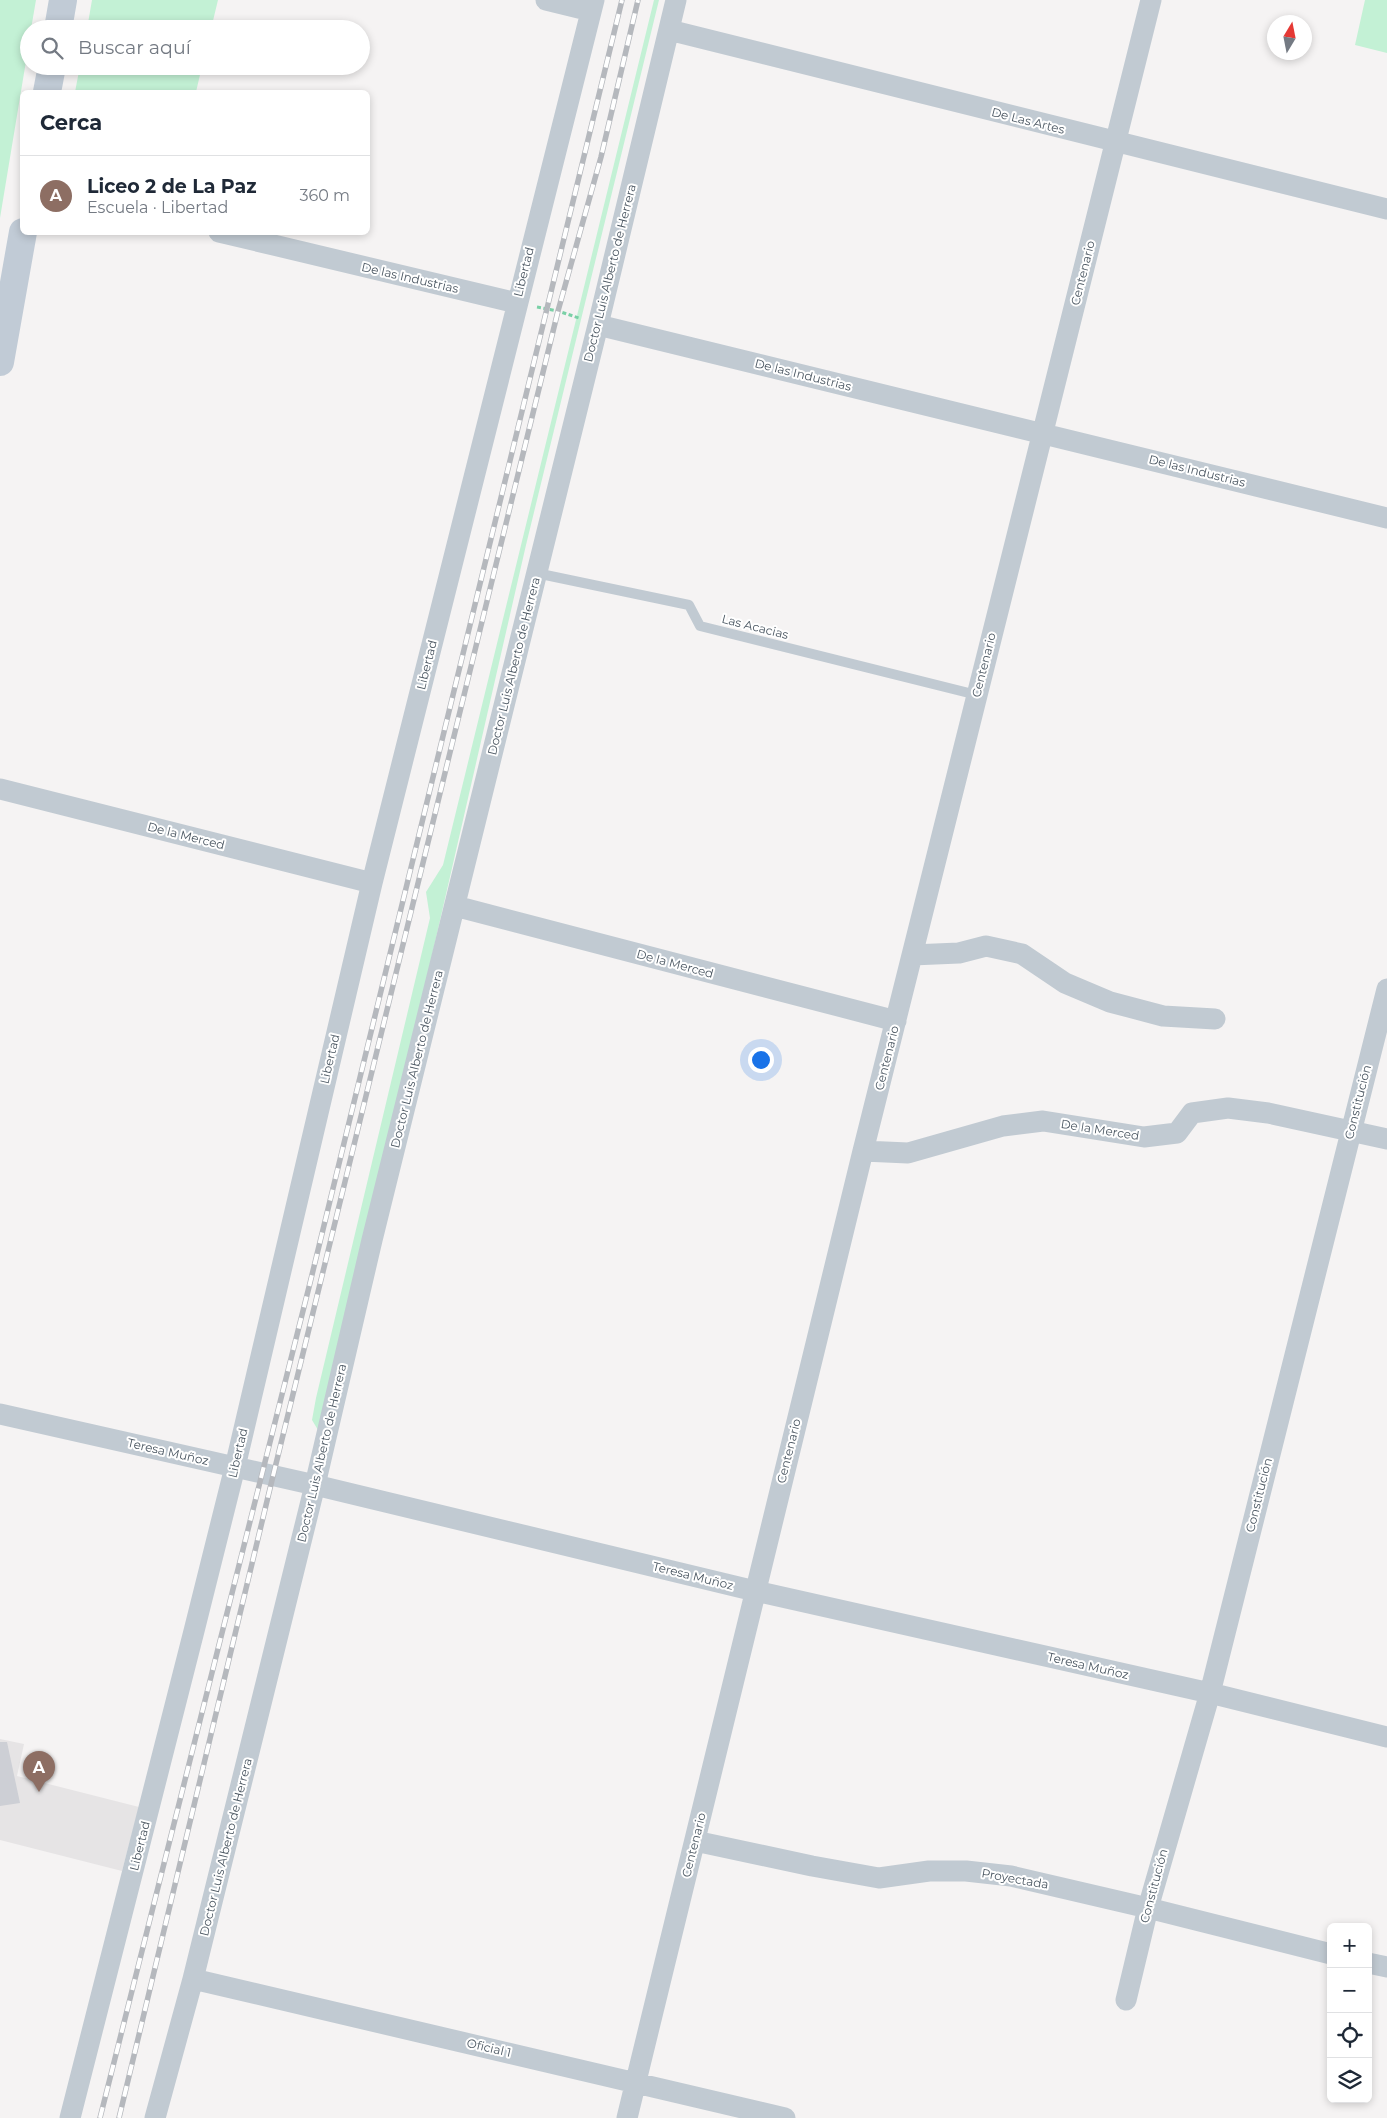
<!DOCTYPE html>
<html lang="es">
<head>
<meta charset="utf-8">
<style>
	:root { --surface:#fff; --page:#f6f6f7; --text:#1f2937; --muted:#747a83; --line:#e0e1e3; --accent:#0b8043 }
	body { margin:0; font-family:Montserrat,sans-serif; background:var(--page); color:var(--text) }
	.controls { position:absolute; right:15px; bottom:15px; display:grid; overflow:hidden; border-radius:8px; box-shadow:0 2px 8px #0003 }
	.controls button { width:45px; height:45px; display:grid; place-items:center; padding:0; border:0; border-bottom:1px solid var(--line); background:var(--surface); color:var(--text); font:25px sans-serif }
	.compass { position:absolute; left:1267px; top:15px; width:45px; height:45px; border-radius:50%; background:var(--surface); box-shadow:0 2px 8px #0003; rotate:10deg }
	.you { position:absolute; left:760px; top:1059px; width:18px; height:18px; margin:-12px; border:4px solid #fff; border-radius:50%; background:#1a73e8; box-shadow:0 0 0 8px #1a73e833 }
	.badge { display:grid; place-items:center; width:32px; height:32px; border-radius:50%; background:var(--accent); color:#fff; font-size:16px; font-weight:700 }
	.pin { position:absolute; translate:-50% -41px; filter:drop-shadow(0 1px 2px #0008) }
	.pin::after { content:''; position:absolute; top:26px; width:18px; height:15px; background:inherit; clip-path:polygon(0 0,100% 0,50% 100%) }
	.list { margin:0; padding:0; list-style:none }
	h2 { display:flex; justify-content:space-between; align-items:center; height:65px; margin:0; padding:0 20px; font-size:21px }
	h2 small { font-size:16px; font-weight:400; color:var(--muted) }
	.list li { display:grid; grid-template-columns:32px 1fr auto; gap:15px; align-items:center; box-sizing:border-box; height:80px; padding:0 20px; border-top:1px solid var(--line) }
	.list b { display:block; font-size:19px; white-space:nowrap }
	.list p { margin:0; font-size:16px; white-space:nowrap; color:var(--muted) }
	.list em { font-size:16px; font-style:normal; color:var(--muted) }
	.icon { flex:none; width:28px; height:28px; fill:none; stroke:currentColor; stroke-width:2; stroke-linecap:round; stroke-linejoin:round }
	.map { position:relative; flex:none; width:1387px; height:2118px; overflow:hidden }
	.search { position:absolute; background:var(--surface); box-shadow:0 2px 8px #0003; left:20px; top:20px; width:350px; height:55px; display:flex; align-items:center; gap:12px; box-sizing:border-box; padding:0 18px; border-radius:28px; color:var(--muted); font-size:19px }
	.panel { position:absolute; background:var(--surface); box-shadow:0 2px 8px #0003; left:20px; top:90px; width:350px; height:145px; border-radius:8px }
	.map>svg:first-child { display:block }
	.education { fill:#e6e4e5 }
	.green { fill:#c3f1d5 }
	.building { fill:#cdcfd5 }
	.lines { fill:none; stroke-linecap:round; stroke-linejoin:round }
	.path { stroke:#7ad0a6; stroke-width:3; stroke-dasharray:4 2.5; stroke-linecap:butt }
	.lane { stroke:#c1cad2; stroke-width:10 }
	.street { stroke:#c1cad2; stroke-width:21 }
	.secondary { stroke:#c1cbd6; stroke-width:28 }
	.rail-casing { stroke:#b5b8bd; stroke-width:5.5 }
	.rail { stroke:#fff; stroke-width:4; stroke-dasharray:11; stroke-linecap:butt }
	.labels { text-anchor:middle; stroke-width:4; stroke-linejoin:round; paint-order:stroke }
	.street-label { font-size:12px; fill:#4a5661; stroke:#fff }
</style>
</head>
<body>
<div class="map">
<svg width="1387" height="2118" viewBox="0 0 1387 2118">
	<rect width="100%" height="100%" fill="#f5f3f3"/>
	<path class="education" d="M0,1739L24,1744L17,1776L139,1807L122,1871L0,1840Z"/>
	<path class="green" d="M0,0H36L31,29H29V43L0,218Z
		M92,0H218L211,29H87Z
		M654,0H659L526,545L324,1427L318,1430L312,1420L316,1398L430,918L426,892L443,865Z
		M1365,0H1387V53L1355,45Z
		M80,66H202L196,92H75Z"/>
	<path class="building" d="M0,1742H7L20,1803L0,1806Z"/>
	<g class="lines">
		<path class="path" d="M537,307L558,311L579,318"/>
		<path class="lane" d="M536,573L689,605L700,626L977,695"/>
		<path class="street" d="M546,0L591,11
			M669,30L1387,209
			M219,232L517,303
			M598,325L1387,518
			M0,789L372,883
			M455,906L896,1021
			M912,955L959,953L986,946L1022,954L1065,983L1110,1002L1163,1016L1215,1019
			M863,1151L908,1153L1003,1126L1043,1121L1144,1137L1177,1133L1192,1113L1228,1108L1268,1113L1387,1139
			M0,1414L315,1485L755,1591L1210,1693L1387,1737
			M695,1841L812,1866L879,1878L929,1871H966L1011,1876L1148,1908L1331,1954
			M1368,1963L1387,1967
			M193,1979L785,2118
			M1126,2000L1148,1908L1210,1693L1387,989
			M70,2118L194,1631L235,1467L372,883L594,0
			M155,2118L193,1979L315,1485L372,1240L598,325L676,0
			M627,2118L863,1151L1151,0"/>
		<path class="secondary" d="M58,29L63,0
			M47,92L52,66
			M0,362L23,232"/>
		<g class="rail-casing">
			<path id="rail" d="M100,2118L310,1283L622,0
				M119,2118L273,1476L558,311L601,157L638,0"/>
		</g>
		<use href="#rail" class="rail"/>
	</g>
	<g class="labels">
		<g class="street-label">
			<text transform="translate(1028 121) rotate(14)" y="4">De Las Artes</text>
			<text transform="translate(524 272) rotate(-76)" y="4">Libertad</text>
			<text transform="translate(610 273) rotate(-76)" y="4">Doctor Luis Alberto de Herrera</text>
			<text transform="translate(1083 273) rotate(-76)" y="4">Centenario</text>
			<text transform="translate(410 278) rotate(13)" y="4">De las Industrias</text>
			<text transform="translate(803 375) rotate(14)" y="4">De las Industrias</text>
			<text transform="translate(1197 471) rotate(14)" y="4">De las Industrias</text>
			<text transform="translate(755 627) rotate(14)" y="4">Las Acacias</text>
			<text transform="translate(427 665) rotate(-76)" y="4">Libertad</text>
			<text transform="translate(984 665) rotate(-76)" y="4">Centenario</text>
			<text transform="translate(514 666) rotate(-76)" y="4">Doctor Luis Alberto de Herrera</text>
			<text transform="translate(186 836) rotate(14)" y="4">De la Merced</text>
			<text transform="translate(675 964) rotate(15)" y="4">De la Merced</text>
			<text transform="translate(887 1058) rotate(-76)" y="4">Centenario</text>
			<text transform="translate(330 1059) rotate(-77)" y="4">Libertad</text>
			<text transform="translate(417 1059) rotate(-76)" y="4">Doctor Luis Alberto de Herrera</text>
			<text transform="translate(1358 1102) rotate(-76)" y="4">Constitución</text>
			<text transform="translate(1100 1130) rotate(9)" y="4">De la Merced</text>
			<text transform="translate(789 1451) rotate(-76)" y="4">Centenario</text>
			<text transform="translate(168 1452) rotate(13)" y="4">Teresa Muñoz</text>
			<text transform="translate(238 1453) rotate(-77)" y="4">Libertad</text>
			<text transform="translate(322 1453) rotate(-77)" y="4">Doctor Luis Alberto de Herrera</text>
			<text transform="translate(1259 1495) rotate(-76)" y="4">Constitución</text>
			<text transform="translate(693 1576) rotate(14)" y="4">Teresa Muñoz</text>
			<text transform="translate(1088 1666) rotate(13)" y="4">Teresa Muñoz</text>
			<text transform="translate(694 1845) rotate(-76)" y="4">Centenario</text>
			<text transform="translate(140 1846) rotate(-76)" y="4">Libertad</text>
			<text transform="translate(226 1847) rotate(-76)" y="4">Doctor Luis Alberto de Herrera</text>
			<text transform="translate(1015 1879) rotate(10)" y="4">Proyectada</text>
			<text transform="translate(1154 1886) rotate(-75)" y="4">Constitución</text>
			<text transform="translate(489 2048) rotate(13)" y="4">Oficial 1</text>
		</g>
	</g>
</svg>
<div class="controls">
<button>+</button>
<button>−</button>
<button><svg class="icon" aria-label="locate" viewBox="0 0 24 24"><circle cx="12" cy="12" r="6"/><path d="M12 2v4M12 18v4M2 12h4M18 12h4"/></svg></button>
<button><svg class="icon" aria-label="layers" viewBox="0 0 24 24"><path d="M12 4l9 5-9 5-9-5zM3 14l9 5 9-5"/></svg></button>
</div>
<svg class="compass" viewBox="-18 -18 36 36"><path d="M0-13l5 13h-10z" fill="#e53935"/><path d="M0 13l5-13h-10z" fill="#747a83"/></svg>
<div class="you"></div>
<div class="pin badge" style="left:39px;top:1792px;background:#8d6e63">A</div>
<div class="search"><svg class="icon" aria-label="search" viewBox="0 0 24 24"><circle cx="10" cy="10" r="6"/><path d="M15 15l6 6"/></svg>Buscar aquí</div>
<section class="panel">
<h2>Cerca<small></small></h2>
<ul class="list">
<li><span class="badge" style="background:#8d6e63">A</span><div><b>Liceo 2 de La Paz</b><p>Escuela · Libertad</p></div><em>360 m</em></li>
</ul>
</section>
</div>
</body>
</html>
